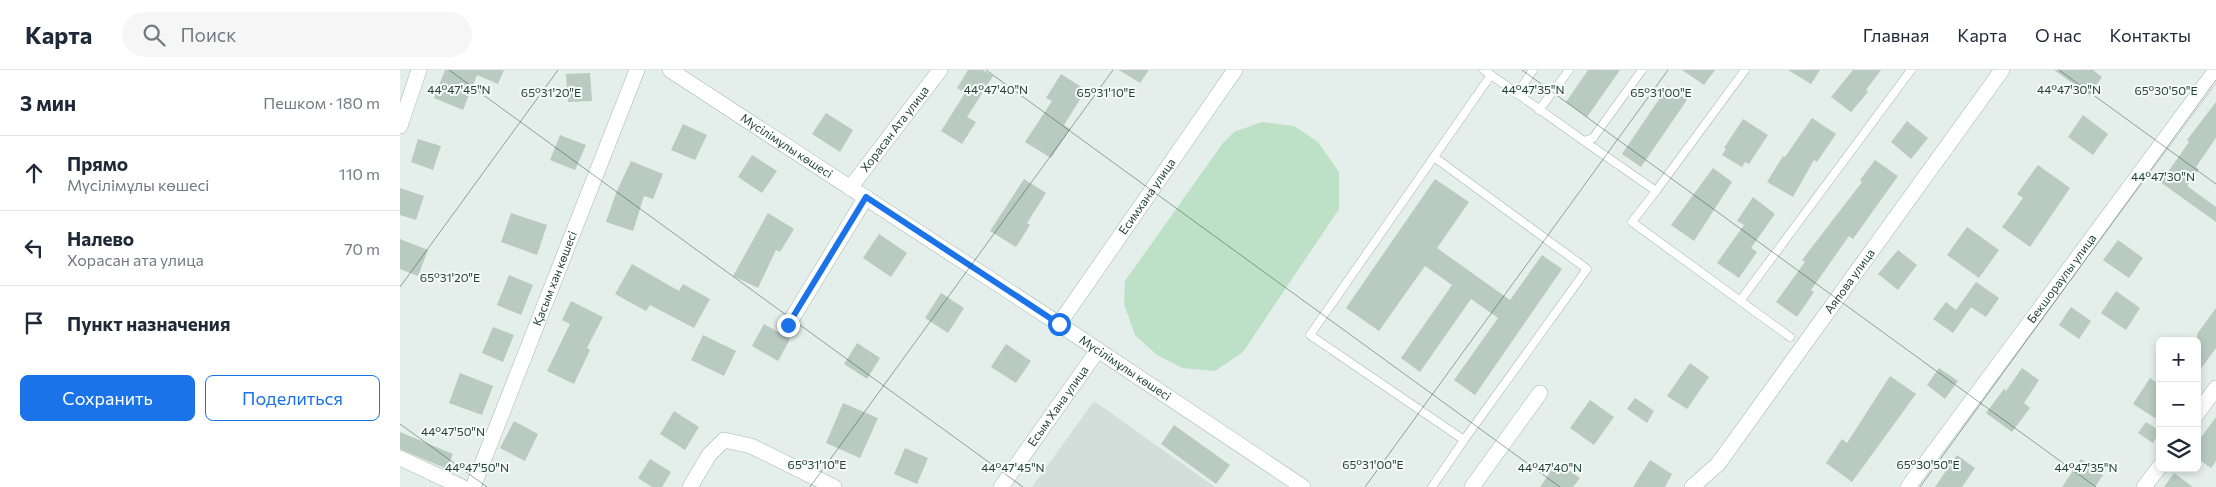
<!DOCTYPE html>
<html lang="ru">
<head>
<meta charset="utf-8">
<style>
	:root { --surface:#fff; --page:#f6f6f7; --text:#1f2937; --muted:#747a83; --line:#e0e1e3; --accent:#1a73e8 }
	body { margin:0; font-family:Commissioner,sans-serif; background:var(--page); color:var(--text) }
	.controls { position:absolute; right:15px; bottom:15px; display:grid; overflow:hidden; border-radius:8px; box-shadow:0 2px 8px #0003 }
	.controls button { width:45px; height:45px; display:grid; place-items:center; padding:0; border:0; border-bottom:1px solid var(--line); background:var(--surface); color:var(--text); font:25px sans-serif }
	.stop { position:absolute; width:15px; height:15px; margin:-11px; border:4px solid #1a73e8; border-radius:50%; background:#fff }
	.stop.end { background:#1a73e8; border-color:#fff; box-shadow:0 1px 5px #0008 }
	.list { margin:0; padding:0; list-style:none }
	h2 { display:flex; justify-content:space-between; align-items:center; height:65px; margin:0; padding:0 20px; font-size:21px }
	h2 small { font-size:16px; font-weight:400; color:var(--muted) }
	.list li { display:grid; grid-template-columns:32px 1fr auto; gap:15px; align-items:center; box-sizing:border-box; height:75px; padding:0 20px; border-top:1px solid var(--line) }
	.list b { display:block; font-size:19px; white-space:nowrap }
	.list p { margin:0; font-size:16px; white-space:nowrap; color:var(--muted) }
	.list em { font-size:16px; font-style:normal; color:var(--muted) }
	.actions { display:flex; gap:10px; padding:15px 20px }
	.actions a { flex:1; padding:11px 0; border:1px solid var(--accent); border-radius:8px; text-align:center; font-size:18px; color:var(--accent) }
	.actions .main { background:var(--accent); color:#fff }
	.icon { flex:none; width:28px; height:28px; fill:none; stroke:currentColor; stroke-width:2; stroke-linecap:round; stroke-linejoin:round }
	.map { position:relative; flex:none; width:1816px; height:417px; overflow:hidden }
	header { display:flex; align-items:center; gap:30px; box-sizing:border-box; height:70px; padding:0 25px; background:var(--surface); border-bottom:1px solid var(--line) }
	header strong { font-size:24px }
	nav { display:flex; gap:28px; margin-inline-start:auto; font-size:18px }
	.search { width:350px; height:45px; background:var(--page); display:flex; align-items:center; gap:12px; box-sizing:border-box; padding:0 18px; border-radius:28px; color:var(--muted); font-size:19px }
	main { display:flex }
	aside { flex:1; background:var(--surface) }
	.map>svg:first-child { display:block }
	.built { fill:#d2ded9 }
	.green { fill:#bce1c6 }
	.building { fill:#b9cac3 }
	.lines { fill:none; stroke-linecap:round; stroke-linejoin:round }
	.lane-casing { stroke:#a6b7b1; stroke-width:9 }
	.street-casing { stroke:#a6b7b1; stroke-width:16 }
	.lane { stroke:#fff; stroke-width:8 }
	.street { stroke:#fff; stroke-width:15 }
	.route { stroke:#1a73e8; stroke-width:6 }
	.ticks { fill:none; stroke:#224239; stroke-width:1; stroke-opacity:0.45 }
	.labels { text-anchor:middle; stroke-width:4; stroke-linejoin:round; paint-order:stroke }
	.street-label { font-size:12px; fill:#224239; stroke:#f5faf8 }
	.ticks-label { font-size:12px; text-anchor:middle; fill:#224239; stroke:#f5faf8; stroke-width:4; stroke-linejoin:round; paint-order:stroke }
</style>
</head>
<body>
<header>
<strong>Карта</strong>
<div class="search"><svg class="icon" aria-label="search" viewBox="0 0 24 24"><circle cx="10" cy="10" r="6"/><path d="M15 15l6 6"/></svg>Поиск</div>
<nav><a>Главная</a><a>Карта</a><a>О нас</a><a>Контакты</a></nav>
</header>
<main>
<aside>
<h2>3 мин<small>Пешком · 180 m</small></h2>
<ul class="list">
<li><svg class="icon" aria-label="ahead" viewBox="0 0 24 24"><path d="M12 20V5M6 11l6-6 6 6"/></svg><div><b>Прямо</b><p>Мүсілімұлы көшесі</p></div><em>110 m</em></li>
<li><svg class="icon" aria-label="left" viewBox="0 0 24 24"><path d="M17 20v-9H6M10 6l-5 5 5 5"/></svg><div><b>Налево</b><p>Хорасан ата улица</p></div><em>70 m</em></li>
<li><svg class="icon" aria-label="arrive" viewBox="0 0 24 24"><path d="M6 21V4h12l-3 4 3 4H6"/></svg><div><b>Пункт назначения</b></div></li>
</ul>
<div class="actions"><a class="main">Сохранить</a><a>Поделиться</a></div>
</aside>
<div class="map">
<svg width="1816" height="417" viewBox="0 0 1816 417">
	<rect width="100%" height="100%" fill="#e4eeea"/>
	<path class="built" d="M694,331L815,417H632Z"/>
	<path class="green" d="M862,52L894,56L918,72L939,102V139L843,282L815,301L782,298L757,285L735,265L724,234L725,211L823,73L834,62Z"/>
	<path class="building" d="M45,0H104L98,14L77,5L63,40L34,28Z
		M568,0H583L593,6L567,47L576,52L562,74L541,61L565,23L557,18Z
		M719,0H749L740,13Z
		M1188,0H1220L1187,47L1166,32Z
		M1282,0H1315L1304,15Z
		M1388,0H1420L1411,14Z
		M1453,0H1481L1466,20L1468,22L1451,42L1431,27Z
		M1654,0H1693L1702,7L1689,25Z
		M190,3L192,31L168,32L166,4Z
		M661,4L686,20L664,55L670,59L651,88L625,72L652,31L646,28Z
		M1268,16L1287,30L1241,97L1222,84Z
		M1816,32V68L1796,97L1799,99L1787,116L1816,137V152L1756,109L1764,99L1768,102L1789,72L1787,70Z
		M426,43L453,60L440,82L412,64Z
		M1683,45L1708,64L1693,85L1668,67Z
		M1412,48L1436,64L1417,92L1414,90L1393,127L1367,112L1383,86L1385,87Z
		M1343,49L1368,65L1349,94L1345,92L1342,97L1322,85L1326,79L1324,78Z
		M1507,51L1528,68L1511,89L1491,72Z
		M283,54L307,65L295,90L271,80Z
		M160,65L186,75L175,100L150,90Z
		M18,69L41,76L33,100L11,92Z
		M352,85L377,101L362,123L338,107Z
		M1475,90L1498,106L1453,169L1449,166L1411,220L1414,222L1397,247L1376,232L1405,192L1402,190L1462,112L1460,110Z
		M231,91L263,104L253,129L244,126L233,161L206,152L216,123Z
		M1638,95L1670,118L1630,177L1602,157L1623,128L1617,124Z
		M1313,98L1332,112L1294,171L1271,155Z
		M624,109L646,123L627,153L630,155L616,177L590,161Z
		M1035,109L1069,132L1037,178L1110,230L1142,185L1162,199L1075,325L1054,310L1098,248L1071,229L1020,302L1001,288L1052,215L1025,196L979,261L946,238Z
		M0,118L24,126L16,150L0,145Z
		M1353,127L1375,144L1351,178L1357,182L1339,208L1317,193L1344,155L1337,151Z
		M111,143L147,155L137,185L101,172Z
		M368,143L394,159L380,182L376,180L358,218L333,206Z
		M1567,157L1599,180L1579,208L1547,185Z
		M479,164L507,183L491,207L463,188Z
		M0,169L28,180L18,206L0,199Z
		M1718,170L1743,188L1729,208L1703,190Z
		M1498,180L1517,195L1498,220L1478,204Z
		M232,194L279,221L283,214L310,229L294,258L250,235L246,241L215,224Z
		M109,205L133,215L121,245L97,235Z
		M1576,212L1599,228L1586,247L1571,237L1553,263L1533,249L1546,232L1556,240Z
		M1716,221L1740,238L1726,260L1701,243Z
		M541,223L564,238L548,263L525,248Z
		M171,231L203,247L187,278L190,280L174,314L147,301L170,254L162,250Z
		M1671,237L1691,251L1679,269L1659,255Z
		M1816,238V278L1797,304V264Z
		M364,254L390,269L378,291L352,276Z
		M93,257L114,265L103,292L82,283Z
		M303,265L336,281L324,306L291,290Z
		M457,273L480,288L467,309L444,294Z
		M606,274L631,291L616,313L591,297Z
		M1290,293L1309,307L1287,339L1267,326Z
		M1539,298L1558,311L1545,329L1527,315Z
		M1622,298L1639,310L1624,333L1630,338L1612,362L1586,343L1604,319L1606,321Z
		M60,303L93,316L82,345L49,333Z
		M1490,306L1516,324L1452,412L1426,393L1442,369L1447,373Z
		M1750,308L1760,315V341L1755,348L1733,334Z
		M1235,328L1254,341L1247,353L1227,339Z
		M1190,330L1214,347L1194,375L1170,358Z
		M443,333L478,348L460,388L426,373Z
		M274,341L299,357L285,380L260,364Z
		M1816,347V391L1811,398L1797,388V373Z
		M114,351L138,364L125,391L100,378Z
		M1746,352L1760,361L1753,373L1738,363Z
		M774,355L830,395L816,414L761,374Z
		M0,362L53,384L47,399L0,379Z
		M505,378L528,388L517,414L494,404Z
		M1557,385L1575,398L1562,417H1535Z
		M250,389L271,402L262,417H252L238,408Z
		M1681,389L1703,405L1695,417H1662Z
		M1250,390L1272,404L1265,417H1233Z
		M1157,392L1180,408L1173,417H1140Z
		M1774,403L1793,417H1764Z"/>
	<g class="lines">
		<g class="lane-casing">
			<path id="lane" d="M1084,0L1184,71L1193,68L1242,0
				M1117,24L1133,0
				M1139,40L1169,0
				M1184,71L1256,121L1232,152L1390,267
				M1034,87L1187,199L1064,370L910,265L1091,5
				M1256,121L1345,0
				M1340,231L1511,0
				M1032,417L1064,370"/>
		</g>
		<g class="street-casing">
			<g id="street">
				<path id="s1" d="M270,0L659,254L903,417"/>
				<path d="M0,56L19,0"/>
				<path id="s2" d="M450,118L540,0"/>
				<path id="s3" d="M659,254L835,0"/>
				<path d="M388,255L466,127"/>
				<path d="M1797,344L1816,318"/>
				<path d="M0,388L62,417"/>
				<path id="s4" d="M73,417L237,0"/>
				<path d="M290,417L309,385L324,370L351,376L434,417"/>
				<path id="s5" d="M601,417L698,280"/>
				<path d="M1072,417L1140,323"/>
				<path id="s6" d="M1292,417L1318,394L1602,0"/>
				<path id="s7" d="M1508,417L1816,0"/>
				<path d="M1744,417L1760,396"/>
			</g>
		</g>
		<use href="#lane" class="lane"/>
		<use href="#street" class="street"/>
	</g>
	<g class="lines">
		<path class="route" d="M388,255L466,127L659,254"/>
	</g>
	<path class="ticks" d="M49,0L623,417M586,0L1160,417M1122,0L1696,417M1659,0L1816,114M0,217L158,0M0,354L87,417M410,417L713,0M965,417L1268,0M1520,417L1816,10"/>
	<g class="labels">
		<g class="street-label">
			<text dy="4" stroke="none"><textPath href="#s2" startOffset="74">Хорасан Ата улица</textPath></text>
			<text dy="4" stroke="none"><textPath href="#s1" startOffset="139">Мүсілімұлы көшесі</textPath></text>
			<text dy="4" stroke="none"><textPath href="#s3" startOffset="155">Есимхана улица</textPath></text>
			<text dy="4" stroke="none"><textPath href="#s4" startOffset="224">Қасым хан көшесі</textPath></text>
			<text dy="4" stroke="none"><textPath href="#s7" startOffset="259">Бекшораулы улица</textPath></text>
			<text dy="4" stroke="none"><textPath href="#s6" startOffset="260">Аяпова улица</textPath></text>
			<text dy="4" stroke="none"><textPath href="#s1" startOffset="544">Мүсілімұлы көшесі</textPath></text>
			<text dy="4" stroke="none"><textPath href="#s5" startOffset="99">Есым Хана улица</textPath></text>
		</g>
	</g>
	<g class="ticks-label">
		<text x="596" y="24">44°47'40"N</text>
		<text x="1669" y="24">44°47'30"N</text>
		<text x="59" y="24">44°47'45"N</text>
		<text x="1133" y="24">44°47'35"N</text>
		<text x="1766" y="25">65°30'50"E</text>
		<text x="706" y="27">65°31'10"E</text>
		<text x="1261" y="27">65°31'00"E</text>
		<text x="151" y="27">65°31'20"E</text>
		<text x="1763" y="111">44°47'30"N</text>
		<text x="50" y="212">65°31'20"E</text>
		<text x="53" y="366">44°47'50"N</text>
		<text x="417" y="399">65°31'10"E</text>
		<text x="973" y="399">65°31'00"E</text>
		<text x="1528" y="399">65°30'50"E</text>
		<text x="77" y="402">44°47'50"N</text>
		<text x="613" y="402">44°47'45"N</text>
		<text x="1150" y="402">44°47'40"N</text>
		<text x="1686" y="402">44°47'35"N</text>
	</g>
</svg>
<div class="controls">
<button>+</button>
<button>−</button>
<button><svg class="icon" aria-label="layers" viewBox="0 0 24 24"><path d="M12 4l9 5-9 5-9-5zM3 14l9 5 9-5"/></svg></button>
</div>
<div class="stop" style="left:659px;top:254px"></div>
<div class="stop end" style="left:388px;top:255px"></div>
</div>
</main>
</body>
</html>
